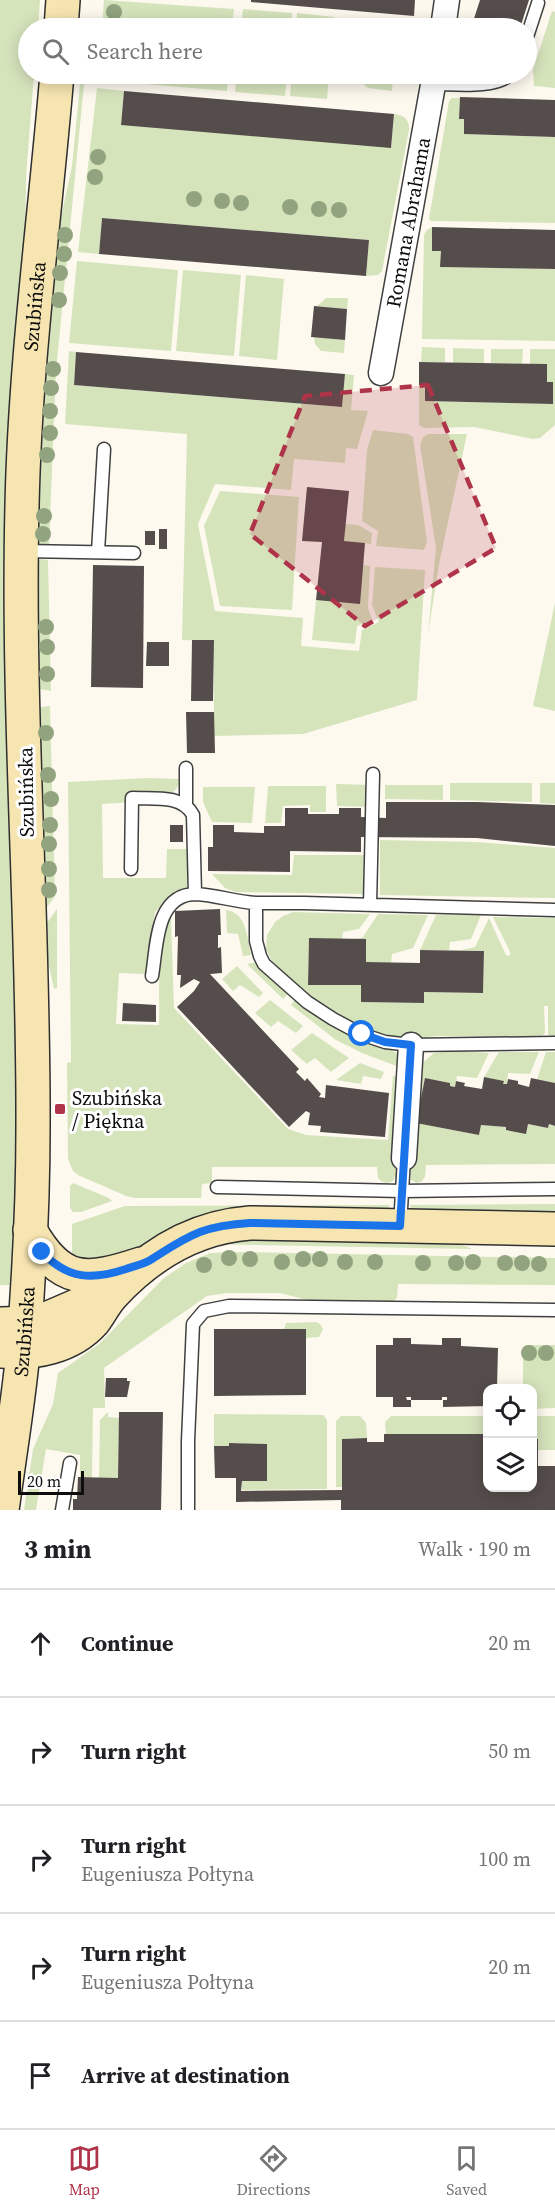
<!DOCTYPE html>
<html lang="en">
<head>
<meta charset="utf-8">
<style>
	:root { --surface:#fff; --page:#f2f2f2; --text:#202124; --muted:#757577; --line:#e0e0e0; --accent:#af344a }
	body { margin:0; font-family:"Source Serif 4",serif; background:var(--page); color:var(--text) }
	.controls { position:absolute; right:18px; bottom:18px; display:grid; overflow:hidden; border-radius:12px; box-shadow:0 3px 15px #0003 }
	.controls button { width:54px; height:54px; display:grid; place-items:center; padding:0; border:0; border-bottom:2px solid var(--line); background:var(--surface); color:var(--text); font:30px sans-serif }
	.scale { position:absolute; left:18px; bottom:15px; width:66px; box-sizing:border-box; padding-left:6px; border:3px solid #0d0d0d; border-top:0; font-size:16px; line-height:21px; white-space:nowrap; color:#0d0d0d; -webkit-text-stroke:4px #fff; paint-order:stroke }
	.stop { position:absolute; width:18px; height:18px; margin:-14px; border:4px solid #1a73e8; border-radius:50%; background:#fff }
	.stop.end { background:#1a73e8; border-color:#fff; box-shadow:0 2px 6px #0008 }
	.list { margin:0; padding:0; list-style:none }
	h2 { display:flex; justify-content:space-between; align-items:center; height:78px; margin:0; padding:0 24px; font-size:26px }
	h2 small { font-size:20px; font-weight:400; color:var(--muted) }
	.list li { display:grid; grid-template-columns:39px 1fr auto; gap:18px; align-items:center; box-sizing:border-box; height:108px; padding:0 24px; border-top:2px solid var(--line) }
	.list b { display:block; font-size:22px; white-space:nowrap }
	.list p { margin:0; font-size:20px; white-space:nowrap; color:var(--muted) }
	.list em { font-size:20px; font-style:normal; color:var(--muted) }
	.icon { flex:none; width:33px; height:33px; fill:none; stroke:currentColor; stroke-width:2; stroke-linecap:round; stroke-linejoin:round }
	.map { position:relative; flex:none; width:555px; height:1510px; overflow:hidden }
	.search { position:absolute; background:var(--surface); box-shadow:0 3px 15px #0003; left:18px; right:18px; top:18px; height:66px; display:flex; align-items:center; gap:15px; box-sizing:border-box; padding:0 21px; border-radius:33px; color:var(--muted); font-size:22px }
	.sheet { height:618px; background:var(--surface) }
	nav { display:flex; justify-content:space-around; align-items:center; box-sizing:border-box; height:84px; border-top:2px solid var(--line); background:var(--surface); font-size:16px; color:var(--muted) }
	nav a { display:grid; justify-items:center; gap:3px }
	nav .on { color:var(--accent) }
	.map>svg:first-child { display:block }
	.green { fill:#d6e4bc }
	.building { fill:#554d4b }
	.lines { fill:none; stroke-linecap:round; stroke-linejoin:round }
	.lane-casing { stroke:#404040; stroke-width:15 }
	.street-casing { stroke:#404040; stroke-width:27 }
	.secondary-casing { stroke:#2f2f2f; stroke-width:36 }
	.lane { stroke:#fff; stroke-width:12 }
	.street { stroke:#fff; stroke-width:24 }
	.secondary { stroke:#f7e5b1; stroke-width:33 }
	.tree { fill:#91a47f }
	.route { stroke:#1a73e8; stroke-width:8 }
	.marked { fill:#af344a; fill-opacity:0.2; stroke:#af344a; stroke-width:4.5; stroke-dasharray:12 8; stroke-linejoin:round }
	.poi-dot { fill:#af344a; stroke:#fff; stroke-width:2 }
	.labels { text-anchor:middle; stroke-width:6; stroke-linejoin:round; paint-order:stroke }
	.street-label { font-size:20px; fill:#0d0d0d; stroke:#fff }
	.poi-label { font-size:20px; fill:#0d0d0d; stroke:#fff; text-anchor:start }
</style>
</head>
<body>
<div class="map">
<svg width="555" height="1510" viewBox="0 0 555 1510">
	<rect width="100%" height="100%" fill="#fdf9ef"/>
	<path class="green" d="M0,0H40L38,28H28V74H34L26,177L25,261L21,1112L15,1285H0Z
		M104,0L234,9L232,28H102Z
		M243,9L292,13L291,28H241Z
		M552,11L555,12V88L534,86L533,70Z
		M297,13L334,17L333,28H296Z
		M81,74H85L56,371L49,544H34L35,478L55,245L72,166Z
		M99,74H228L227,91L98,80Z
		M237,74H287L285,96L235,92Z
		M292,74H329L327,99L290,96Z
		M362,75L393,78L392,91L368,88L362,82Z
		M97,88L124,91L121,124L391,147L394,114C404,115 410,120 409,130L382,271L378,275L366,276L369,240L102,218L99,254L78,252Z
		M452,98H460L459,119H464V134L555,137V223L431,221L429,219L449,101Z
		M432,227V250L441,251V267L555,269V341L422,339L424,235L427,230Z
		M77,261L178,270L171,351L69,343Z
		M183,270L241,275L234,356L176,351Z
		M246,275L284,279L277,360L239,356Z
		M326,298H348L347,309L317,306Z
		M314,337L345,340L344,353L321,351L315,344Z
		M422,347L445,348V362H421Z
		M453,348L484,349V363H453Z
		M491,349H523L522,364L491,363Z
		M530,349H555V425L540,438L533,439L474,427L424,428L419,425V385H425V401L553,404V383L547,382V364H530Z
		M69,351L76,352L74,385L342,407L345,374L354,375L351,410L368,411L357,449L346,448L345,463L294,459L291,490L215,484L198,524L215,611L303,618L301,646L359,651L362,630L379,622L372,605L375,567L425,570L417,700L303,734L214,736V641L182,640L187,434L65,424Z
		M373,430L408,434L413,437L427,542L424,550L376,546L378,531L362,521L367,450Z
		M428,434H467L439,564L428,634L436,548L420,445L423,437Z
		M220,491L299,497L292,610L220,606L204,526Z
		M345,524L358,525L372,533L371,544L344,541Z
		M41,559L48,560L51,691L40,689L37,686L36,562Z
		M363,565L370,566L368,608L372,620L357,626L355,644L312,640L316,600Z
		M555,603V711L533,706Z
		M50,706L55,896L40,918L38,709L42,707Z
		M147,778L180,779C179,783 178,788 174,791C160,801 119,803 102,804L103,878H166L167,849H187V888L173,895L155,912L145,974L119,973L116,1024L159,1025C160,993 156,944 171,917L174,1008L288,1129L306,1135L388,1140L393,1076L401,1078L396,1176L393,1181C387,1184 382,1183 378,1178L377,1167H212V1183L202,1184L201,1198H135L126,1196L78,1175L73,1171L68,1159L67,1063L71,1062L68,782Z
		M450,783H532V802L450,800Z
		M540,783H555V804L540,803Z
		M336,784L371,785L370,807L337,806Z
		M385,785H443V800L385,799Z
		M268,786H326V812H310V805L283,806L281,823H265Z
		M203,787H255L252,823L212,822L203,802Z
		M380,840L476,842L555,848V898L380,895Z
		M294,855H364L363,894L236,892L225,888L212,874L292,875Z
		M57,909V988L54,989L41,931Z
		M226,910C247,913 247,937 251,955L243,956L238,934L227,933Z
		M293,912L370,914L359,929L343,932L342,939H309L308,984L361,985V1002L423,1003L424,992L483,993L484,951L461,950L475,947L489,918L506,955L510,956V952L493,917L555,918V1037H551L548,1034V1006H544L545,1033L541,1037L438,1036L417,1038L386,1037L376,1035L329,1013L276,969L266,949L267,935L275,922L283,916Z
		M378,914L428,915L413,948L392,954L391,963L366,962L355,939L363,937Z
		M436,915H481L471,939L450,942L449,950H420Z
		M257,962L288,994L283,999L247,964Z
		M237,966L263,993L259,997L240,985L233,991L222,979Z
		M295,999L397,1053L402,1068L362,1053L336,1040L291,1005Z
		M270,1000L303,1026L296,1033L278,1021L271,1027L255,1013Z
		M312,1033L349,1058L331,1072L315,1058L307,1064L291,1050Z
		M454,1051L489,1053L477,1078L457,1076L455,1087L450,1086V1083L425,1078L417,1123L479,1135L481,1125L506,1127V1130L528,1124L548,1128L549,1124L555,1126V1164L426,1165L425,1177L422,1181L417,1183L411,1180L410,1163L421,1064L434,1053Z
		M499,1052H539L530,1074L508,1073L507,1084H503V1081L484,1077Z
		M546,1052H555V1083L537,1079Z
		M360,1063L384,1072L381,1079L363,1076L361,1084L336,1080Z
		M73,1183L109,1198L112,1201L81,1212H73L70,1208V1186Z
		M555,1204V1218L412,1211L410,1205Z
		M390,1205L387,1211L117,1263L72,1264V1224L125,1206Z
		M223,1239H445L473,1249L207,1244Z
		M235,1252L555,1258V1285L398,1284L397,1298L392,1302H315L280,1293H227L207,1296L104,1368L105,1408H93L92,1477H80V1455L46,1449L36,1510H24L33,1449L53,1404L58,1373L99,1344L164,1278L186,1263L210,1253Z
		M316,1322L320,1324L323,1329L319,1337L306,1338V1329H284L286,1323Z
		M526,1345H555V1408L533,1409L532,1388H523V1347Z
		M108,1412V1417L119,1418L118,1478H99L100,1420Z
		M214,1414L323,1415L327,1420V1489L242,1490V1481L267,1480L242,1443H230L229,1446H214Z
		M341,1416H360L366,1423L367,1438L342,1439V1487H336V1421Z
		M391,1416H487V1434H386L385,1422Z
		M532,1416H555V1450H538V1439H533Z"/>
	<path class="building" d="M251,0H415L414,16L251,2Z
		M480,0H529L520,28H471Z
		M361,74H393V78L361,75Z
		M124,91L394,114L391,148L121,125Z
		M460,97L555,100V137L464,134V119H459Z
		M102,218L369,240L366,276L99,254Z
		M432,227L555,230V269L440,267L441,251H432Z
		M314,306L347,309L345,340L311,337Z
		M76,352L345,374L342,407L74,385Z
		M419,362L547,364V382H553V404L425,401V385H419Z
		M307,487L349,491L344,541L365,543L360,604L316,600L322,542L302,541Z
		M159,529H167V549H159Z
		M145,531H155V545H145Z
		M93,565L144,566L143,688L91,687Z
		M192,640H214L213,701H191Z
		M147,642H169V666H146Z
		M186,712H214L215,753H187Z
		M386,802H477L555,805V846L477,838L361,837V852L290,851V872L208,871V847H213V825H234V832L264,833V826H285V808H308V814H339V808H361V817L386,818Z
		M170,825H183V842H170Z
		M220,909L221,935H218V948L221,947L222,973L210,974L299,1069L296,1072L305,1081L307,1078L321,1094L319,1097L325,1098L326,1085L389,1093L385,1137L320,1132L321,1126L308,1125L310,1113L306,1111L289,1127L177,1007L194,991L200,982L194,979L180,988L181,975H177L178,936L175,937V911Z
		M309,938L366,939V962L420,963V950L484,951L483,993L424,992V1003L361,1002V985H308Z
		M123,1003L156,1005V1022L122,1021Z
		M484,1077L504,1081L503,1084H507L508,1079L518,1081V1084L529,1087L531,1078L555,1083V1126L549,1124L548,1128L528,1124L526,1134L506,1130V1127L481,1125L479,1135L416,1123L425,1078L450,1083V1086L455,1087L456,1081L465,1083L464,1086L482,1089Z
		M214,1329H306V1395L214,1396Z
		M393,1338H411V1344L442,1345V1338H461V1346L498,1348L497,1388H488V1406L443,1407V1400H447V1397H442V1400H411V1397H406L407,1400H411V1407H393V1397H376V1345H393Z
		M106,1378H127V1381H130L127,1397H105Z
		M119,1412H163L161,1510H73V1499H77L78,1477L118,1478Z
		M384,1434H488V1488H532V1439H538V1466H555V1510H341V1500L236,1502V1478H215L214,1446H229V1443L267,1444V1481H242L241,1491L342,1490V1439L367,1438V1442H384Z"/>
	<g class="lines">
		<g class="lane-casing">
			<path id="lane" d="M526,40L538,3
				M433,84C455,84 495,89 511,74
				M24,551L134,553
				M98,552L104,449
				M186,806V768
				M131,869L132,798C153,799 182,794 193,815L195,894
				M370,905L373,774
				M555,910L304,903H256V941L260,956L264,964L307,1002L333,1019L361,1034L385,1042L411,1045L555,1043
				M152,976C157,947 155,894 196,894C216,895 236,902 256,903
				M217,1187L402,1191L555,1189
				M400,1226L404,1158
				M62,1510L70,1463
				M188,1510V1441L193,1324L204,1311L229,1306L555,1310"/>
		</g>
		<g class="street-casing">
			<g id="street">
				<path d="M443,28L447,0"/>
				<path id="s1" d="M381,373L435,74"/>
				<path d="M404,1158L411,1045"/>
			</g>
		</g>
		<g class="secondary-casing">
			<g id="secondary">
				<path d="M61,28L63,0"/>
				<path d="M30,1230C61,1285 86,1282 141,1264"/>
				<path d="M0,1324L37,1323L81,1304L111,1296"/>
				<path d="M2,1351C34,1354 71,1347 94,1321C100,1313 105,1303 112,1295C149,1255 195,1227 250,1223L555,1229"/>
				<path id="s2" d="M2,1510C9,1458 18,1405 23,1352C29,1278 33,1203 33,1128C34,921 17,713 22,506C25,361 45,218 57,74"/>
			</g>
		</g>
		<use href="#lane" class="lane"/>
		<use href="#street" class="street"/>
		<use href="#secondary" class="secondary"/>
	</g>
	<g class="tree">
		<circle cx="114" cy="12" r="8"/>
		<circle cx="98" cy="157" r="8"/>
		<circle cx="95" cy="177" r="8"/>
		<circle cx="194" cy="199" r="8"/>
		<circle cx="222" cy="201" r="8"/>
		<circle cx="241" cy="203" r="8"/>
		<circle cx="290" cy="207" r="8"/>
		<circle cx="319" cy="209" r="8"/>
		<circle cx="339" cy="210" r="8"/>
		<circle cx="65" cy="235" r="8"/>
		<circle cx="64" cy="254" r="8"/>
		<circle cx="60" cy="273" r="8"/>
		<circle cx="59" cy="300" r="8"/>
		<circle cx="53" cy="369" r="8"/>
		<circle cx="51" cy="388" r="8"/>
		<circle cx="50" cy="411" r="8"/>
		<circle cx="50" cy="433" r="8"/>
		<circle cx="47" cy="455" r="8"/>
		<circle cx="44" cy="516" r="8"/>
		<circle cx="43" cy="534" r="8"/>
		<circle cx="46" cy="627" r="8"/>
		<circle cx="47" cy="647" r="8"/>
		<circle cx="47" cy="674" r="8"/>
		<circle cx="46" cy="733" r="8"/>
		<circle cx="48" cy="775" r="8"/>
		<circle cx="51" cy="799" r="8"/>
		<circle cx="50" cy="825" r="8"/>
		<circle cx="49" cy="844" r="8"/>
		<circle cx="49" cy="869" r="8"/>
		<circle cx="49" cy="890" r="8"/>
		<circle cx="229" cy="1258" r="8"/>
		<circle cx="250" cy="1259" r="8"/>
		<circle cx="303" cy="1259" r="8"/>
		<circle cx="320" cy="1259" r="8"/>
		<circle cx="282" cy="1262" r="8"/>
		<circle cx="345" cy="1262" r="8"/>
		<circle cx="375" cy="1262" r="8"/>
		<circle cx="473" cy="1262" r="8"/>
		<circle cx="423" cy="1263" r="8"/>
		<circle cx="456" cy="1263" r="8"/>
		<circle cx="505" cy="1263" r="8"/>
		<circle cx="522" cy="1263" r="8"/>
		<circle cx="539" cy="1264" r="8"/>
		<circle cx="204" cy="1265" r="8"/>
		<circle cx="529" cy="1353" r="8"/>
		<circle cx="546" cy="1353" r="8"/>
	</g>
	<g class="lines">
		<path class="route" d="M42,1252C68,1280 93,1280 126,1269C134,1266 145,1264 152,1259C168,1249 182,1239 200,1232C216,1226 233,1224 250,1223L400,1226L411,1045L385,1042L362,1034"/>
	</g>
	<path class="marked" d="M428,385L496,548L365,626L250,534L305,396Z"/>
	<rect class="poi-dot" x="54" y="1103" width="12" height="12" rx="3"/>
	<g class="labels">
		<g class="street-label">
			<text dy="7" stroke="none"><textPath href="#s1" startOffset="153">Romana Abrahama</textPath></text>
			<text dy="7" stroke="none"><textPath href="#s2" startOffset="1206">Szubińska</textPath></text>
			<text transform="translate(26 792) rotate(-91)" y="7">Szubińska</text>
			<text dy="7" stroke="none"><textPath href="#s2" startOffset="180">Szubińska</textPath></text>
		</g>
		<g class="poi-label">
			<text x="72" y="1105">Szubińska<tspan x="72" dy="23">/ Piękna</tspan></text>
		</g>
	</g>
</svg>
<div class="controls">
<button><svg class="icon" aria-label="locate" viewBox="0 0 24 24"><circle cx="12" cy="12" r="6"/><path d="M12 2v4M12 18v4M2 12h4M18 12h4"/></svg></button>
<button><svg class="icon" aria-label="layers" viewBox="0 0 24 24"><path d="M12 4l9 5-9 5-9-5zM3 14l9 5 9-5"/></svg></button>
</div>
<div class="scale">20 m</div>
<div class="stop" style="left:362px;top:1034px"></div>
<div class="stop end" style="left:42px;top:1252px"></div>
<div class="search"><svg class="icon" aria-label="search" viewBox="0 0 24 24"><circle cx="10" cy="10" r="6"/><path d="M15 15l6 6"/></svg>Search here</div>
</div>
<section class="sheet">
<h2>3 min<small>Walk · 190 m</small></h2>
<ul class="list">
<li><svg class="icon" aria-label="ahead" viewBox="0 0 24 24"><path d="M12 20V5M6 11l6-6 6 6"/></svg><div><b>Continue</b></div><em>20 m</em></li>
<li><svg class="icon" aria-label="right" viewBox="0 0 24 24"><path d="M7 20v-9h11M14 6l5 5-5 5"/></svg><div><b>Turn right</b></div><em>50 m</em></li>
<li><svg class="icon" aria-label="right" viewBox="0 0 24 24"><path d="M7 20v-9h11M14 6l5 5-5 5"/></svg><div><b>Turn right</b><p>Eugeniusza Połtyna</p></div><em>100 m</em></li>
<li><svg class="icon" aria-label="right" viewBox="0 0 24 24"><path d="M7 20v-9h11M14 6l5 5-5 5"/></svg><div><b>Turn right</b><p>Eugeniusza Połtyna</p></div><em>20 m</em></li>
<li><svg class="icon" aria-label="arrive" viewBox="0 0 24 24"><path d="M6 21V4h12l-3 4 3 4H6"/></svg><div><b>Arrive at destination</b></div></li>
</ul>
</section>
<nav>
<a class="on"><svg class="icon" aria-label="map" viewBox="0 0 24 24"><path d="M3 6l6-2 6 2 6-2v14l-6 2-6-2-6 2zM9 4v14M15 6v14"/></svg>Map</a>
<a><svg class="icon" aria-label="directions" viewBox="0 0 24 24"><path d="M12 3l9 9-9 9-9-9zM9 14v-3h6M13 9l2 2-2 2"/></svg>Directions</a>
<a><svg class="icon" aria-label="saved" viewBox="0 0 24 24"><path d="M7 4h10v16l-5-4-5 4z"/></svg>Saved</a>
</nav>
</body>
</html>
